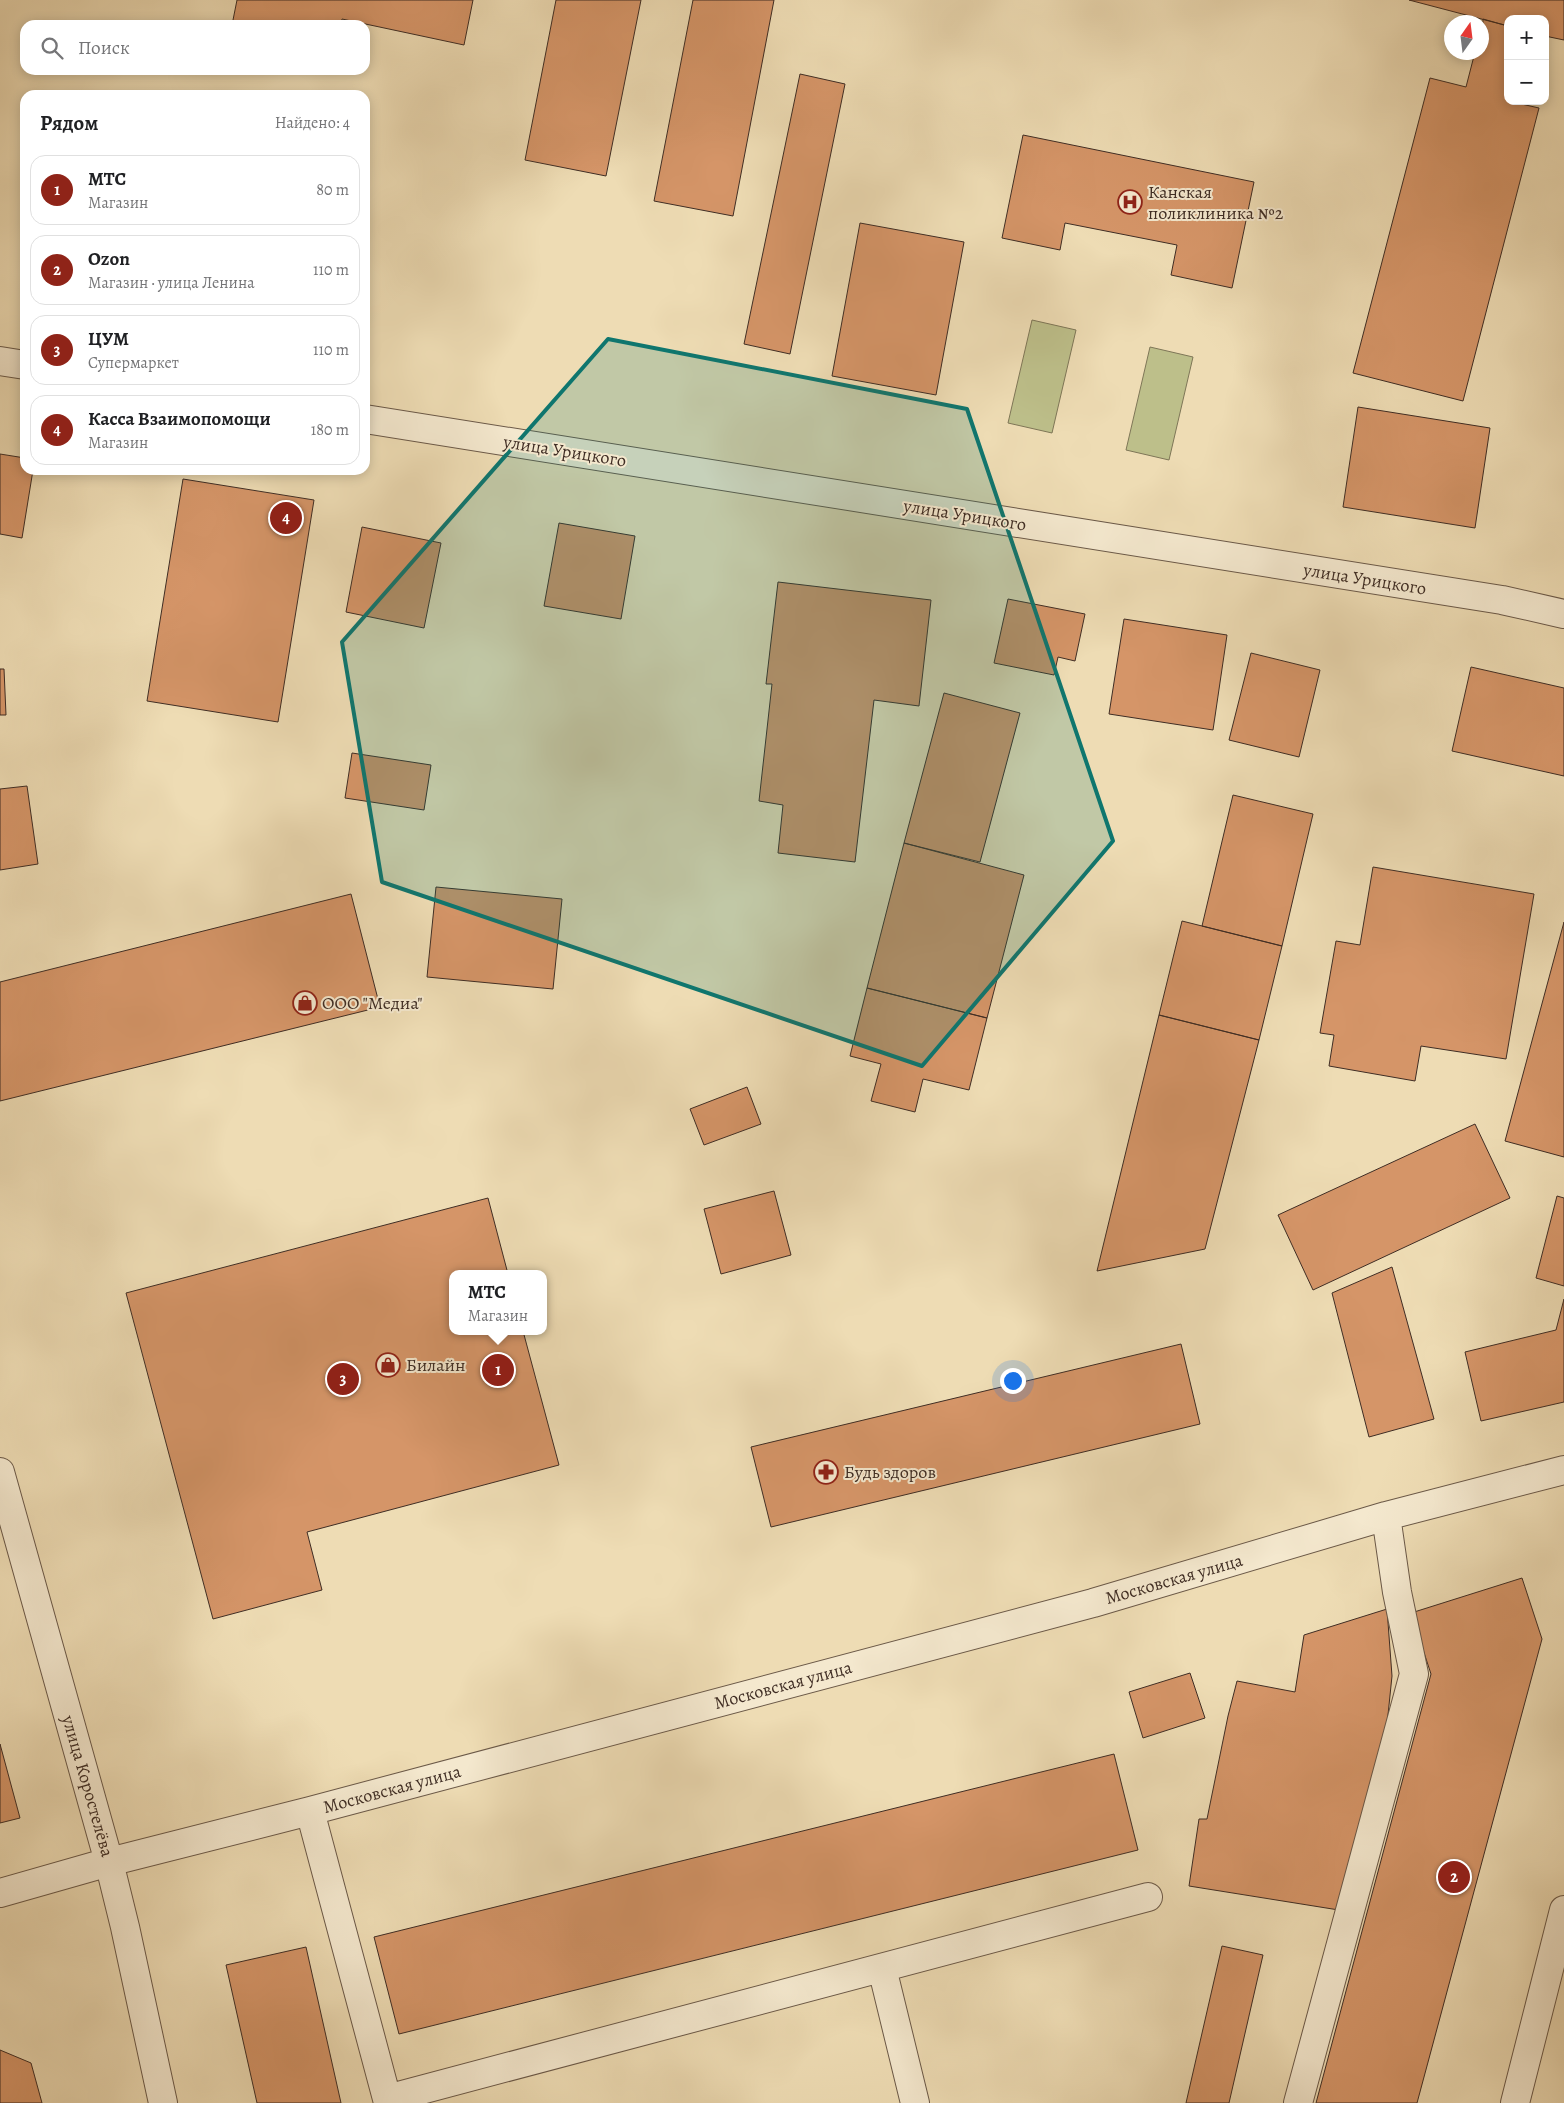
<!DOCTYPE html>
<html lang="ru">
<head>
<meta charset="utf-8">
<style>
	:root { --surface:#fff; --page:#f2f2f2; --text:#202124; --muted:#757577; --line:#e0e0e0; --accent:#8f2418 }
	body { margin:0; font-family:Alegreya,serif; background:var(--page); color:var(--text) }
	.controls { position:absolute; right:15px; top:15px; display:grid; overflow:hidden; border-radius:10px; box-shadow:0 2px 12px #0003 }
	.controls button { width:45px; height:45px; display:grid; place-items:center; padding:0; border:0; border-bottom:1px solid var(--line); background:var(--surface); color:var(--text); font:25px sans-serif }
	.compass { position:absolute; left:1444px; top:15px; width:45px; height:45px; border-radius:50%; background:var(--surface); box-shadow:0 2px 12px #0003; rotate:14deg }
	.you { position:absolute; left:1012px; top:1380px; width:18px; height:18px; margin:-12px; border:4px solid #fff; border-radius:50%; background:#1a73e8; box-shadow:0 0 0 8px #1a73e833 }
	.badge { display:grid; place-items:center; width:32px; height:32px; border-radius:50%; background:var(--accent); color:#fff; font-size:16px; font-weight:700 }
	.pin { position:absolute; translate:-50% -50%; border:2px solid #fff; box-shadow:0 1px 5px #0006 }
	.popup { position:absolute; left:449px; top:1270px; width:98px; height:65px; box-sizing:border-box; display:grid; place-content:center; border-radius:10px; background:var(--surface); filter:drop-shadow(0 1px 4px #0005); font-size:16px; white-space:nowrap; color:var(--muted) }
	.popup b { font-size:19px; color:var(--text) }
	.popup::after { content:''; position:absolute; left:50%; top:100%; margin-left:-10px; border:10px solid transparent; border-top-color:var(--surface) }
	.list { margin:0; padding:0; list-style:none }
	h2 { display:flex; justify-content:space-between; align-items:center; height:65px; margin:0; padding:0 20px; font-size:21px }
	h2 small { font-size:16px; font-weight:400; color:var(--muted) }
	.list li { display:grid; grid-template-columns:32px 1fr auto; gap:15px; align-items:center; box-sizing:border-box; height:70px; margin:0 10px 10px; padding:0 10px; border:1px solid var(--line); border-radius:15px }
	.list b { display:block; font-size:19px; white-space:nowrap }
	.list p { margin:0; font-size:16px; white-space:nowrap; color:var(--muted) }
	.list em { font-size:16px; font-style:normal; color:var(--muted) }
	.icon { flex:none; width:28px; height:28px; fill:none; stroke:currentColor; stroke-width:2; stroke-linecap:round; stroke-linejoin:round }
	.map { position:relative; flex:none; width:1564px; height:2103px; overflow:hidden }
	.search { position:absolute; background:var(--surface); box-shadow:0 2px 12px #0003; left:20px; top:20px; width:350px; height:55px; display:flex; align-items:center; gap:12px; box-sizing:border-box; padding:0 18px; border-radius:15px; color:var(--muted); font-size:19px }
	.panel { position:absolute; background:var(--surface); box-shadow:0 2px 12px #0003; left:20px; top:90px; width:350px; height:385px; border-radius:15px }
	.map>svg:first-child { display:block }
	.green { fill:#bdbf8a; stroke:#7e7657 }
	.building { fill:#d59568; stroke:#3f2d24 }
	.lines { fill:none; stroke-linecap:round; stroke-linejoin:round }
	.minor-casing { stroke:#6b5948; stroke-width:30 }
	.minor { stroke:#f4e8ce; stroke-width:28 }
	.marked { fill:#0f766e; fill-opacity:0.2; stroke:#0f766e; stroke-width:4; stroke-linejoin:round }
	.labels { text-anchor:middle; stroke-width:4; stroke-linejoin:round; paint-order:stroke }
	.poi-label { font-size:18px; fill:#3f2d24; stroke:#f4e8ce; text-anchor:start }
	.street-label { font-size:18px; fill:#3f2d24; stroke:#f4e8ce }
</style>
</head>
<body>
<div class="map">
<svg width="1564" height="2103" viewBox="0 0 1564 2103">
	<rect width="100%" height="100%" fill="#eedcb4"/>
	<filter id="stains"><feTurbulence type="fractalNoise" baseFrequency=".004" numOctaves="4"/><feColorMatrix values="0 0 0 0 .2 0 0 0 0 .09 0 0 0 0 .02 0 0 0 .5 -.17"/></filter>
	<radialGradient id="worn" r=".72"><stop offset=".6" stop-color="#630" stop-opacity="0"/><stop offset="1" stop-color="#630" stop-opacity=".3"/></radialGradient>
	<path class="green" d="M1032,320L1076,330L1052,433L1008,423Z
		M1150,347L1193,357L1169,460L1126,450Z"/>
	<path class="building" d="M237,0H473L464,45L342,19L341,25H232Z
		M556,0H641L606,176L525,160Z
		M693,0H774L733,216L654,201Z
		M1409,0H1564V40L1545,36V19H1508V26Z
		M1483,19L1508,26V101L1539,108L1463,401L1353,373L1430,78L1466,87L1475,52H1482Z
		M800,74L845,84L790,354L744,344Z
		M217,91L241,95H216Z
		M365,118H368L365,137Z
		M1023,135L1254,182L1232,288L1171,275L1177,245L1065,223L1060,250L1002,238Z
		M860,223L964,242L936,395L832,376Z
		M1358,407L1490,428L1475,528L1343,507Z
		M0,454L25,458V470H33L22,538L0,534Z
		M183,479L314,500L278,722L147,701Z
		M559,523L635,536L621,619L544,606Z
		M362,527L441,543L424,628L346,612Z
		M778,582L931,600L919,706L874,700L855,862L778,853L783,805L759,801L772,684H766Z
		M1008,599L1085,614L1075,661L1058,657L1054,675L994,663Z
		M1124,619L1227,635L1213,730L1109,714Z
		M1251,653L1320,670L1299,757L1229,740Z
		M1471,667L1564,688V776L1452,751Z
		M0,669H4L6,715H0Z
		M944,693L1020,713L980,862L904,843Z
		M352,753L431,765L424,810L345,798Z
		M27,786L38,864L0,870V789Z
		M1233,795L1313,814L1282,946L1202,926Z
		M904,843L1024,875L987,1018L867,988Z
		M1373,867L1534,894L1506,1059L1421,1046L1415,1081L1329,1066L1334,1035L1320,1033L1336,941L1360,945Z
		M436,887L562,899L553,989L427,977Z
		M351,894L380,1007L0,1101V982Z
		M1182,921L1282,946L1259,1040L1159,1015Z
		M1564,922V1157L1505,1141Z
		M867,988L987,1018L969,1090L923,1079L915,1112L871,1101L881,1064L850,1056Z
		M1159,1015L1259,1040L1205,1249L1097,1271Z
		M747,1087L761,1124L704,1145L690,1109Z
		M1475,1124L1510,1198L1313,1290L1278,1215Z
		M774,1191L791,1255L721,1274L704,1209Z
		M1557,1196L1564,1198V1286L1536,1278Z
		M488,1198L508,1274H453V1331H523L559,1465L307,1532L322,1590L213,1619L126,1293Z
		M1392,1267L1434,1419L1369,1437L1332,1293Z
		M1564,1299V1402L1481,1421L1465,1352L1556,1330Z
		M1181,1344L1200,1424L771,1527L751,1447Z
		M1522,1578L1542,1639L1417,2103H1316L1431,1674L1411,1613Z
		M1387,1609L1392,1676L1385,1744L1345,1911L1189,1886L1199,1819H1207L1228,1716L1237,1681L1295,1692L1304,1635Z
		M1190,1673L1205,1718L1143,1738L1129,1692Z
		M0,1744L20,1818L0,1823Z
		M1114,1754L1138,1850L399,2034L374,1937Z
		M1222,1946L1263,1955L1229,2103H1186Z
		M306,1947L341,2103H257L226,1965Z
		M0,2050L31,2063L42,2103H0Z"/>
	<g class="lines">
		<g class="minor-casing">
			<path id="minor" d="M0,361L25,365
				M365,419L1502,600L1564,614
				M0,1472L109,1862L125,1927L163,2103
				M310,1811L387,2099L1148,1897
				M0,1893L109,1862L310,1811L1093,1603L1386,1516L1564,1470
				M882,1968L915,2103
				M1298,2103L1414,1674L1397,1592L1386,1516
				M1515,2103L1564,1910"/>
		</g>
		<use href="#minor" class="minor"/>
	</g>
	<path class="marked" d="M608,339L967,409L1113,841L922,1066L382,882L342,642Z"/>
	<defs>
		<g id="hospital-ring" transform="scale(1.25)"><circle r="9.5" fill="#f4e8ce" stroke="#8f2418" stroke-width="1.5"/><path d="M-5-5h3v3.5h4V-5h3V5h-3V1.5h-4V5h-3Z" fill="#8f2418"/></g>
		<g id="shop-ring" transform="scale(1.25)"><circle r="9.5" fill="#f4e8ce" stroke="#8f2418" stroke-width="1.5"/><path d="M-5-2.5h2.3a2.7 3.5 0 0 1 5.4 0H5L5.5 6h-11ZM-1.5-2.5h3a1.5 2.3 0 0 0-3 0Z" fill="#8f2418"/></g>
		<g id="pharmacy-ring" transform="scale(1.25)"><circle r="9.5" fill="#f4e8ce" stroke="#8f2418" stroke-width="1.5"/><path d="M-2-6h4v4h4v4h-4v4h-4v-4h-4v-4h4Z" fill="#8f2418"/></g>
	</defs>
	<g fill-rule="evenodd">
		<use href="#hospital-ring" x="1130" y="202"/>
		<use href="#shop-ring" x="305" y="1003"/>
		<use href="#shop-ring" x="388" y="1365"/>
		<use href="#pharmacy-ring" x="826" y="1472"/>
	</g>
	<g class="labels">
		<g class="poi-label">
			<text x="1148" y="198">Канская<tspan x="1148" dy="21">поликлиника №2</tspan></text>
			<text x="322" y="1009">ООО "Медиа"</text>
			<text x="406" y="1371">Билайн</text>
			<text x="844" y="1478">Будь здоров</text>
		</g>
		<g class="street-label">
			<text transform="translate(565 451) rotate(9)" y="6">улица Урицкого</text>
			<text transform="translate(965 515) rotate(9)" y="6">улица Урицкого</text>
			<text transform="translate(1365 579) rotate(9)" y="6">улица Урицкого</text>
			<text transform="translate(1174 1579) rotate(-16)" y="6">Московская улица</text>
			<text transform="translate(783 1685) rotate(-15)" y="6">Московская улица</text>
			<text transform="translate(88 1786) rotate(74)" y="6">улица Коростелёва</text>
			<text transform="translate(392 1789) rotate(-15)" y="6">Московская улица</text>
		</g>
	</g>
	<rect width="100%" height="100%" filter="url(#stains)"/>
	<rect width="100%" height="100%" fill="url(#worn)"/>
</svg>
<div class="controls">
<button>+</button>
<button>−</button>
</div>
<svg class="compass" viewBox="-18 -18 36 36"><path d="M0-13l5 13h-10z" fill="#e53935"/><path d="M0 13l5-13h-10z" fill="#757577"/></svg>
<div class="you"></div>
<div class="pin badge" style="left:498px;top:1370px">1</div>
<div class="popup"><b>МТС</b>Магазин</div>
<div class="pin badge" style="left:1454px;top:1877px">2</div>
<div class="pin badge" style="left:343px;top:1379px">3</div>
<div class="pin badge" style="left:286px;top:518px">4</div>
<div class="search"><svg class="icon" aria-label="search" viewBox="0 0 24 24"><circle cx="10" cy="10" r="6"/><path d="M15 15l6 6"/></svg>Поиск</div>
<section class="panel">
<h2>Рядом<small>Найдено: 4</small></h2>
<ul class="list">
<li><span class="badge">1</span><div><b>МТС</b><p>Магазин</p></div><em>80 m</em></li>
<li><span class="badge">2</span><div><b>Ozon</b><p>Магазин · улица Ленина</p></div><em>110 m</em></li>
<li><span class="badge">3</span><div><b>ЦУМ</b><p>Супермаркет</p></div><em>110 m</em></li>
<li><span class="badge">4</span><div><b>Касса Взаимопомощи</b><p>Магазин</p></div><em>180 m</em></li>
</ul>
</section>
</div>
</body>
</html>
